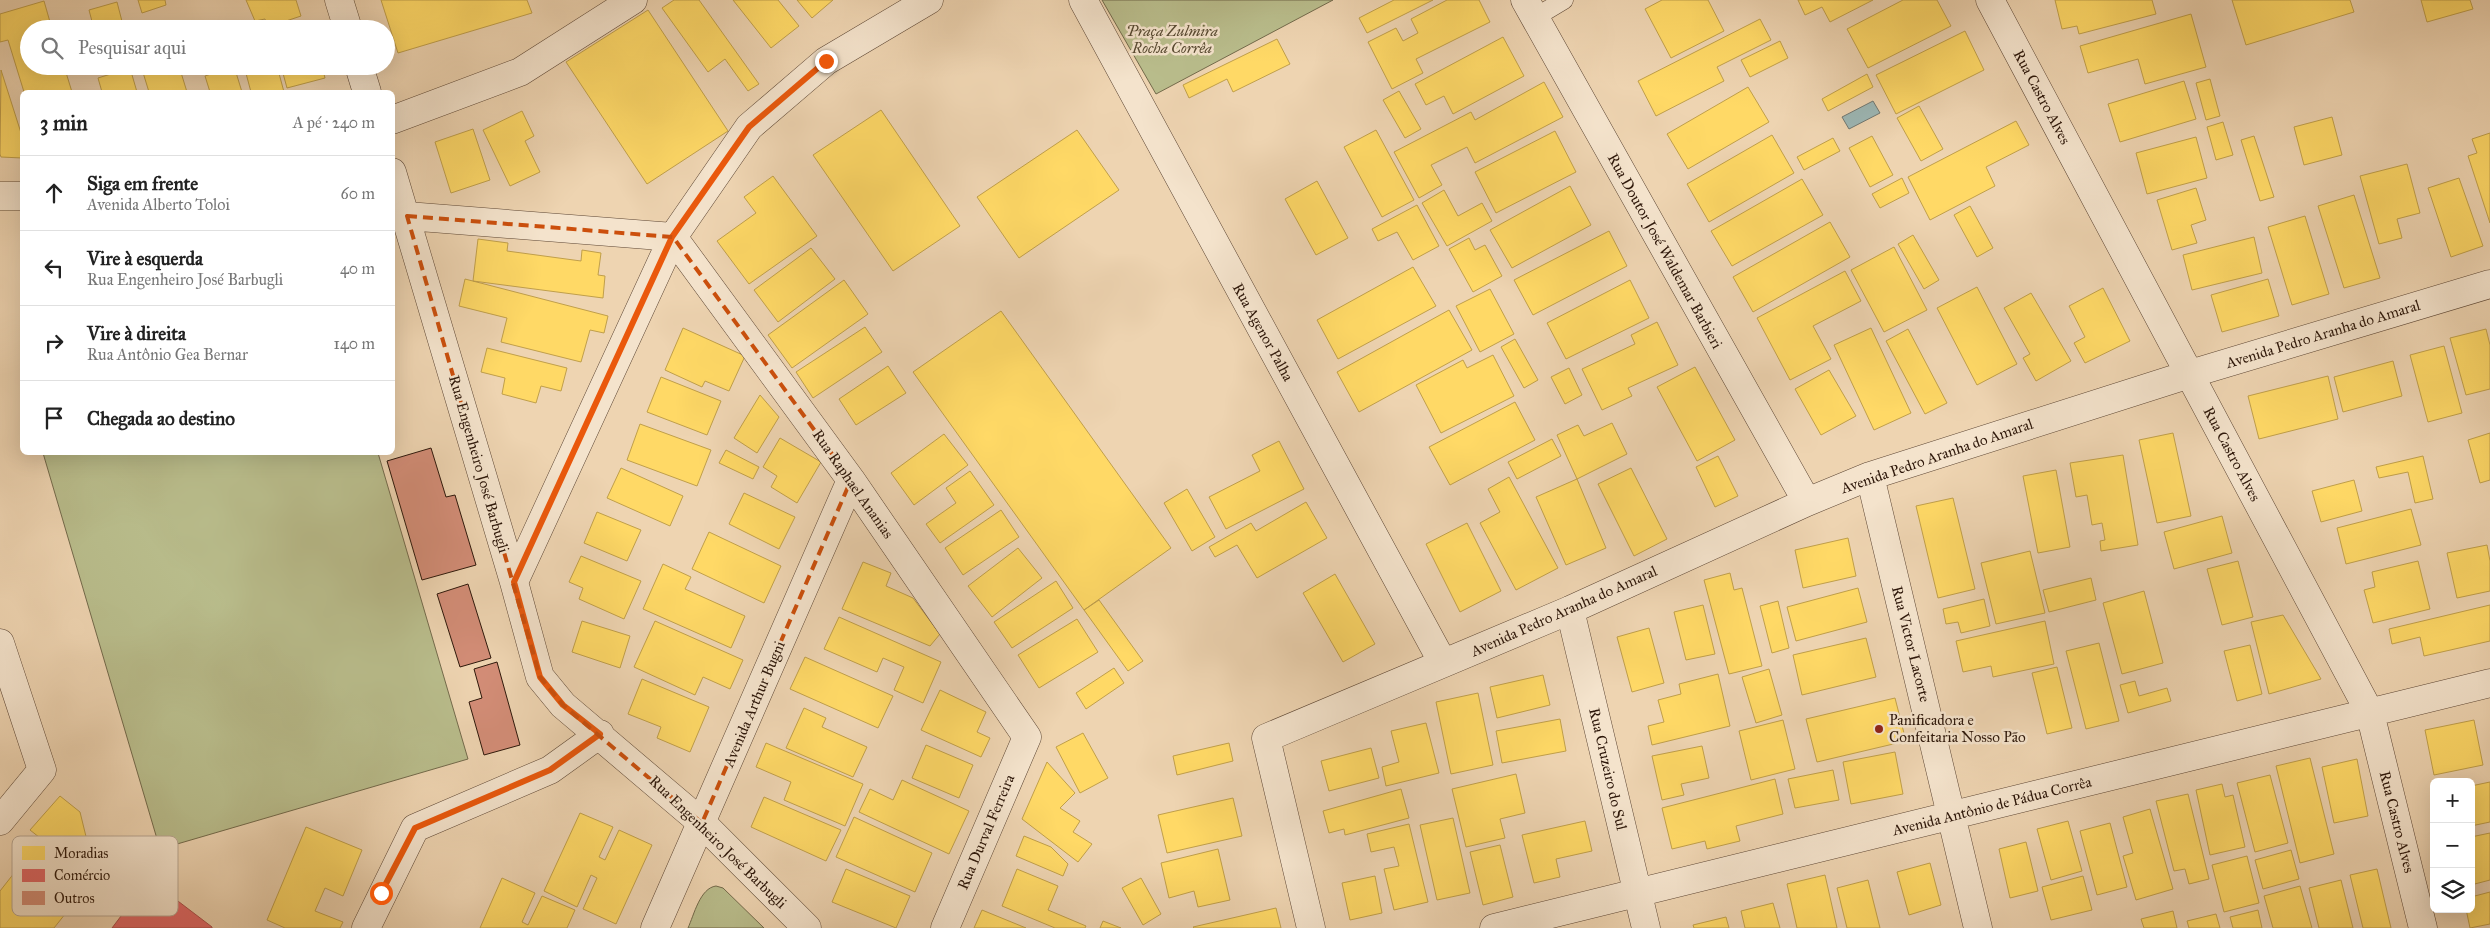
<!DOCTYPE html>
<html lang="pt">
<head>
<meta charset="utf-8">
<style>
	:root { --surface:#fff; --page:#f6f6f6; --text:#222; --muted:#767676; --line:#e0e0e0 }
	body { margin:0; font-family:"IM FELL Great Primer",serif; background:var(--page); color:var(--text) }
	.controls { position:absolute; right:15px; bottom:15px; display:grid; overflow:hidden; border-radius:8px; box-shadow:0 5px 20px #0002 }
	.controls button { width:45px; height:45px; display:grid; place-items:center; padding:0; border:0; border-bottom:1px solid var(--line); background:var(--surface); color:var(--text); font:25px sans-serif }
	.stop { position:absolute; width:15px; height:15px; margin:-11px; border:4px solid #ea580c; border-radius:50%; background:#fff }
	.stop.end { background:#ea580c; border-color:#fff; box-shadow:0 1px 5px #0008 }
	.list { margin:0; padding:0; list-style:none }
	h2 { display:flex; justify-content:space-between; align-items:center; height:65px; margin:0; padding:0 20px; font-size:21px }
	h2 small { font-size:16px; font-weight:400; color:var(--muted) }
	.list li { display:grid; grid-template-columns:32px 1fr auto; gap:15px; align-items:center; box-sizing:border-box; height:75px; padding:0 20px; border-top:1px solid var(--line) }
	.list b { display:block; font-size:19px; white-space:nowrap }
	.list p { margin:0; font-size:16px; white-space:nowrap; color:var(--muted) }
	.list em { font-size:16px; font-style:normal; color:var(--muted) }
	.icon { flex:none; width:28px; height:28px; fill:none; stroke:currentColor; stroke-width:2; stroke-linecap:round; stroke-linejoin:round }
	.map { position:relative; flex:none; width:2490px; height:928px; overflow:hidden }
	.search { position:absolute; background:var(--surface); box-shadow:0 5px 20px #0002; left:20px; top:20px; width:375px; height:55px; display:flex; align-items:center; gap:12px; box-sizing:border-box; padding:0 18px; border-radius:28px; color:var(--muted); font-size:19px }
	.panel { position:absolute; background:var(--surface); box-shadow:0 5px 20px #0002; left:20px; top:90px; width:375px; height:365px; border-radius:8px }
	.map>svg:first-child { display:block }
	.green { fill:#b9bd8c; stroke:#736a4b }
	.water { fill:#9cb7b5; stroke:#707771 }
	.homes { fill:#ffd966; stroke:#c09f4a }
	.shops { fill:#e06666; stroke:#aa4e4a }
	.building { fill:#d38d77; stroke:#2d170a }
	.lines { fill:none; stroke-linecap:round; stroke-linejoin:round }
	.lane-casing { stroke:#5d4634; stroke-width:19 }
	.street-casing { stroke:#5d4634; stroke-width:29 }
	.lane { stroke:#f4e3cc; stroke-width:18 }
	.street { stroke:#f4e3cc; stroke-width:28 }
	.route { stroke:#ea580c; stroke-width:6 }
	.marked { fill:none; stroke:#cc4f0c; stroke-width:4; stroke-dasharray:10 6; stroke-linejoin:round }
	.poi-dot { fill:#8f2418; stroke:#f4e3cc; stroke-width:2 }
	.labels { text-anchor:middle; stroke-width:5; stroke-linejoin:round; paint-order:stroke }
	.park-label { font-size:15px; font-style:italic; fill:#574931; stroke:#f4e3cc }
	.street-label { font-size:15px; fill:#2d170a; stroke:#f4e3cc }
	.poi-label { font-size:15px; fill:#2d170a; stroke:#f4e3cc; text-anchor:start }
	.key { fill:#f4e3cc; stroke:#b8a692; stroke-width:1 }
	.key-label { font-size:14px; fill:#2d170a }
</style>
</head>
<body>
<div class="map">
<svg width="2490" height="928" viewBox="0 0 2490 928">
	<rect width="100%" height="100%" fill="#eed4b1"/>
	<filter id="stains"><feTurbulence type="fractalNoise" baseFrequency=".004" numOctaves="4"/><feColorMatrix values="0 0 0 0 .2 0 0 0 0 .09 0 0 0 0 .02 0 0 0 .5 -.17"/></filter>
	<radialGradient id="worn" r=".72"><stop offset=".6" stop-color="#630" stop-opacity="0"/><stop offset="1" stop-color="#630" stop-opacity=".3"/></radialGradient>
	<path class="green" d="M1102,0H1333L1156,94Z
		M43,453H378L468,759L160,849Z
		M716,886L723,888L764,928H688C694,915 700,888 716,886Z"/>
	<path class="water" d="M1873,101L1880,113L1849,129L1842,117Z"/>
	<path class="homes" d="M138,0H165L166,5L142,13Z
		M246,0H296L301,16L268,27L265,19L255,21Z
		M381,0H527L532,13L398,53Z
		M674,0H699L759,84L748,91L725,59L708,72L662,8Z
		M733,0H778L799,26L771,48Z
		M797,0H833L812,18Z
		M1394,0H1433L1367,33L1359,18Z
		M1447,0H1479L1490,22L1416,59L1423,73L1392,89L1368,42L1396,28L1403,41L1418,33L1411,19Z
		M1662,0H1708L1724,31L1671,58L1645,9Z
		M1798,0H1873L1830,22L1822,7L1805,15Z
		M1903,0H1937L1951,26L1868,68L1847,29Z
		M2055,0H2152L2156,14L2079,34L2077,26L2062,29Z
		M2232,0H2350L2354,12L2246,45Z
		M2421,0H2470L2473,9L2427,22Z
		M44,1L52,29H29V66H64L72,92H24L8,40L0,42V14Z
		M117,2L124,29H94L89,10Z
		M648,10L728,131L647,184L566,62Z
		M2191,14L2206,67L2145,84L2138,59L2088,73L2080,46Z
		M1760,19L1771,40L1717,67L1724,81L1656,116L1638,81Z
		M309,21L311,29H279Z
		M1965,31L1984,70L1896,114L1876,75Z
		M1503,37L1524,76L1453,114L1444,96L1426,105L1415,84Z
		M1277,39L1290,64L1233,92L1227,79L1189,98L1183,85Z
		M1780,41L1788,58L1750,77L1741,60Z
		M141,66H179L187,92H149Z
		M211,66H234L242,92H210L205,76L214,73Z
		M244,66H277L284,92H251Z
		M281,66H322L325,78L287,88Z
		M130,68L137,92H102L98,78Z
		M1,70L22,136V158L1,157L0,154Z
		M1867,74L1873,87L1828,111L1822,99Z
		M2210,79L2220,116L2206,120L2196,83Z
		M2184,81L2196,119L2120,142L2108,104Z
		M1544,82L1563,117L1475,163L1467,147L1431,165L1442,185L1419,198L1394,152L1471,112L1475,120Z
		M1748,87L1769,122L1688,169L1667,134Z
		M1399,91L1421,129L1405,138L1383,100Z
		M1919,106L1943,149L1921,161L1897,118Z
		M881,110L960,226L893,271L813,155Z
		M522,111L534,136L525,141L540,172L510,186L483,130Z
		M2332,117L2342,155L2304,165L2294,127Z
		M2016,121L2029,145L1986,167L1995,186L1930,220L1908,177Z
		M2223,122L2233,155L2216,160L2207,127Z
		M473,129L490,180L451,193L435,142Z
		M1077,130L1119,190L1019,258L977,197Z
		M1376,130L1414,200L1382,217L1344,147Z
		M1555,131L1576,172L1496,213L1475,172Z
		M2490,133V223L2468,156L2477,153L2472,139Z
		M1772,135L1794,173L1709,222L1687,184Z
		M1872,136L1893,175L1870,187L1849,148Z
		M2254,136L2274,197L2260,201L2241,140Z
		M2196,137L2207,178L2147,194L2136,153Z
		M1833,138L1840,151L1804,170L1797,157Z
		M2407,164L2420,213L2397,219L2402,238L2379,244L2360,176Z
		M773,176L817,236L749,284L717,241L756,213L744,197Z
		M1902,178L1909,193L1880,208L1872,194Z
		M2459,178L2483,246L2451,257L2428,188Z
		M1802,179L1823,215L1732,266L1711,231Z
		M1317,181L1348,238L1316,255L1285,199Z
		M1570,186L1591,225L1512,268L1490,230Z
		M2196,188L2206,220L2191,225L2197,243L2172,250L2157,200Z
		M1444,190L1458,216L1482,203L1492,221L1447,246L1422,203Z
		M2354,195L2380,278L2344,288L2318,206Z
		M1417,205L1439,246L1413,260L1397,232L1378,241L1372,229Z
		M1970,206L1993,248L1977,257L1954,215Z
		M2305,216L2329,294L2292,305L2268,227Z
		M1830,222L1850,257L1753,312L1733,277Z
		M1609,231L1627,266L1533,315L1514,280Z
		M1913,235L1939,280L1924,289L1898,244Z
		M2254,237L2262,273L2192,290L2183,255Z
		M1469,238L1475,250L1485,245L1502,276L1473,292L1449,249Z
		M478,239L508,243L507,251L581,261L582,250L601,253L598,275L605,276L603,298L473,281Z
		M1894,247L1927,310L1884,332L1851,270Z
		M811,248L835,279L778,322L754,290Z
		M1413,267L1436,306L1338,359L1317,320Z
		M1845,271L1861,301L1813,326L1831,359L1790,380L1757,318Z
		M465,279L608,316L604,333L590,330L581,362L501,342L507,318L459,306Z
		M2268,279L2279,316L2222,332L2211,295Z
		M844,280L868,314L792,368L768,335Z
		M1630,280L1649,318L1566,359L1547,323Z
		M1977,287L2017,364L1977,385L1937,308Z
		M2103,288L2130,341L2085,363L2074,343L2085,337L2069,306Z
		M1490,289L1514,334L1480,352L1456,306Z
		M2031,293L2071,361L2036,381L2023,358L2030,354L2004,308Z
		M1449,310L1472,350L1359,412L1337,372Z
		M1001,311L1171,548L1084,610L913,372Z
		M1657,322L1678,365L1628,388L1632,396L1602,410L1582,369L1635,344L1631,335Z
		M865,327L882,352L813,398L796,372Z
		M683,328L745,356L729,391L705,381L702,387L665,370Z
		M1871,328L1911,413L1874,430L1834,345Z
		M1908,329L1947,403L1925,414L1886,341Z
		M2486,329L2490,345V389L2466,395L2450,338Z
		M1515,339L1538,380L1524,388L1501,347Z
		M2444,346L2462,413L2428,422L2410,355Z
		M487,348L567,368L561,391L541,386L536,403L502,394L505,378L481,372Z
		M1493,355L1514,396L1441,433L1416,385L1463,360L1467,368Z
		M2393,361L2402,396L2343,412L2334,377Z
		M888,366L906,393L856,425L839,399Z
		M1695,367L1735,440L1697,461L1657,387Z
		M1569,368L1582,395L1565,404L1551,377Z
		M1829,370L1856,416L1821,435L1795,389Z
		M2328,376L2338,419L2259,439L2248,396Z
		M661,377L721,401L707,435L647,412Z
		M760,395L779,417L757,453L734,438Z
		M1515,402L1535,440L1450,485L1429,447Z
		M1612,423L1627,454L1577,479L1557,435L1578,425L1584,436Z
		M640,424L711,450L697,486L627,460Z
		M2173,433L2191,516L2157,523L2139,440Z
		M2490,433V480L2480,483L2468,440Z
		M944,434L968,465L914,505L891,473Z
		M780,438L821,462L797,503L771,487L777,476L763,467Z
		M1552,439L1561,456L1517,479L1508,462Z
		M1279,441L1304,489L1226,529L1209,497L1260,471L1252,455Z
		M726,450L759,467L753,479L719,463Z
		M2123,455L2138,545L2101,551L2100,541L2105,540L2102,523L2092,525L2087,495L2076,497L2070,463Z
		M1718,456L1738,496L1715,507L1696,467Z
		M2423,456L2433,499L2415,503L2408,472L2379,478L2376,467Z
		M621,468L683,496L670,526L607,498Z
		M1631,468L1667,539L1634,556L1598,484Z
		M2056,470L2070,547L2038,553L2023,476Z
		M970,471L994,505L940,543L926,524L956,503L946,488Z
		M1509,477L1558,568L1516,590L1480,523L1500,512L1488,489Z
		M1577,479L1606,548L1566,565L1536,497Z
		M2354,480L2362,511L2321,522L2312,491Z
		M1187,489L1215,537L1192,551L1164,503Z
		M744,493L795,517L779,549L729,524Z
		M1953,498L1975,589L1938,598L1916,506Z
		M1306,502L1327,538L1257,578L1237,545L1215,557L1209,547L1251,523L1256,531Z
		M2411,509L2421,545L2346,564L2337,528Z
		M1001,510L1019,537L963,575L945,548Z
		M597,512L641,530L627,561L584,543Z
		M2222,516L2232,553L2174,569L2164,532Z
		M1467,523L1501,591L1460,612L1426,544Z
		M709,532L781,566L764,603L692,569Z
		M1848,538L1856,576L1803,588L1795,550Z
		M2487,545L2490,561V591L2457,598L2447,553Z
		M1018,548L1042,578L992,617L968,586Z
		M2030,551L2045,613L1996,624L1981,563Z
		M581,556L641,581L624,619L579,599L583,588L569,582Z
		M2238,561L2253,617L2222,625L2207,569Z
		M2418,561L2430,609L2373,623L2364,590L2375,587L2372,572Z
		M863,562L891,573L886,586L913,598L940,634L930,646L842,609Z
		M663,564L691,577L685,589L745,616L731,648L643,609Z
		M1730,573L1734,590L1742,588L1762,666L1729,674L1704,580Z
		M1335,574L1375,644L1343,662L1303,593Z
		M2091,578L2096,600L2049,612L2043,590Z
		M1056,581L1073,608L1012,648L994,622Z
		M1858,588L1867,622L1796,641L1787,607Z
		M2144,591L2163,663L2122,674L2103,603Z
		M1984,599L1990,626L1961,633L1958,622L1946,624L1943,609Z
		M1099,600L1143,661L1128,671L1084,610Z
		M1778,601L1789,648L1772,653L1760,606Z
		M1703,605L1715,654L1686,660L1674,612Z
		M2490,605V641L2424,656L2420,637L2392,644L2389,629Z
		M2283,615L2321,679L2269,694L2251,622Z
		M839,617L941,662L923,703L894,690L904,667L883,658L877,672L824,649Z
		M1077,619L1098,652L1039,688L1018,655Z
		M582,621L630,636L620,668L572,652Z
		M655,621L743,660L730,689L703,677L695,695L634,667Z
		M2045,621L2054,664L1993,677L1991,666L1963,672L1956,641Z
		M1649,628L1664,683L1632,692L1617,637Z
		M1866,638L1876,677L1802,695L1793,655Z
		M2099,643L2119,721L2086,729L2066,651Z
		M2250,645L2262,694L2237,701L2224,651Z
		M805,657L893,696L878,728L790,689Z
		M2057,667L2072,728L2047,734L2032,673Z
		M1114,668L1124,683L1086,709L1076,693Z
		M1769,669L1782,715L1756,723L1742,677Z
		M1718,674L1730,726L1652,745L1648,726L1664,722L1658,700L1681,694L1679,684Z
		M1543,675L1550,705L1497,718L1490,687Z
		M642,679L709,707L690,752L657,738L661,727L628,714Z
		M2135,681L2139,696L2167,688L2171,701L2128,713L2120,685Z
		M940,690L986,712L977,732L990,738L981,757L921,730Z
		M1478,693L1493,765L1451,774L1436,702Z
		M1895,698L1906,741L1817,762L1806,719Z
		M804,708L826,718L822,727L867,747L853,777L786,748Z
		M1560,719L1566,751L1502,763L1496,731Z
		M1783,720L1795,769L1751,780L1739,731Z
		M2474,720L2483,765L2434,775L2425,730Z
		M1426,723L1439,773L1386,786L1382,767L1399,762L1391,731Z
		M1083,733L1108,778L1080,793L1056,747Z
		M766,743L863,784L845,826L784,800L791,782L756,767Z
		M1229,743L1233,761L1177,775L1173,756Z
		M926,745L973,765L959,798L912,778Z
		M1702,746L1709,778L1681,784L1684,795L1662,800L1652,756Z
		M1371,748L1379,778L1329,791L1321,761Z
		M1895,752L1903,794L1851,804L1843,762Z
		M2310,758L2334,854L2300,863L2276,766Z
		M2357,759L2368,816L2334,823L2322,767Z
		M1047,762L1075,793L1060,808L1080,821L1073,832L1092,844L1078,862L1022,819Z
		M1833,770L1839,800L1795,808L1788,779Z
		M1516,774L1525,813L1500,819L1505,838L1466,847L1452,789Z
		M2270,775L2288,843L2255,852L2237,783Z
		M1775,779L1783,814L1736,826L1740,841L1707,849L1705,841L1672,849L1662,808Z
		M902,780L969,811L949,854L859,812L870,789L893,800Z
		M2490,782V822L2471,826V786Z
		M2222,784L2225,797L2233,795L2245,847L2210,855L2196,790Z
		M1401,789L1409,818L1345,835L1344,829L1329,833L1323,811Z
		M2188,794L2209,879L2189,884L2185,869L2174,871L2156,801Z
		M60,796L80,812L92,861L82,871L30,830Z
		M764,797L841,830L826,861L751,827Z
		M1233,798L1242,836L1167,853L1158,815Z
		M2150,809L2173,889L2136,900L2123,856L2133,853L2123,817Z
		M580,813L613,827L599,857L605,860L619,830L652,845L616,924L583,909L597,878L591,875L577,907L544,891Z
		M854,817L932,853L915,892L836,857Z
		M1453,818L1470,893L1437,900L1420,825Z
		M1585,821L1592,851L1556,859L1560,877L1534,883L1522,835Z
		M2068,821L2082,871L2051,880L2037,829Z
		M2110,823L2127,887L2097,895L2080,831Z
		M1409,824L1428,902L1394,910L1384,869L1399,866L1394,847L1371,852L1367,834Z
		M306,827L362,850L343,896L325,888L315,911L343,922L340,928H285L267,920Z
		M2490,833V880L2471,885V837Z
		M1024,836L1051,847L1068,864L1063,876L1016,856Z
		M2026,842L2038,891L2010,898L1999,849Z
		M37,844L89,884L54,928H0V891Z
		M1500,845L1513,897L1483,905L1470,852Z
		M1218,849L1230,900L1198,907L1194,891L1169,898L1161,863Z
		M2291,850L2299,879L2263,889L2255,860Z
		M2247,856L2259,903L2224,912L2212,865Z
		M1930,863L1941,905L1909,915L1897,872Z
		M846,869L910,896L896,928L832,902Z
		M1017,869L1058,886L1048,910L1086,926L1085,928H1055L1002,906Z
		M2377,869L2391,928H2363L2350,875Z
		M1825,875L1837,928H1797L1787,884Z
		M1375,876L1382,913L1350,920L1342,883Z
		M2083,876L2092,910L2051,920L2042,887Z
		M502,878L535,893L522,922L528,925L542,896L575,910L567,928H480Z
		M1141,878L1161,914L1143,925L1122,888Z
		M1868,880L1880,928H1847L1837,888Z
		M2341,880L2353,928H2319L2309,888Z
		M2300,886L2312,928H2273L2264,896Z
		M2490,892V924L2470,928L2466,909H2471V897Z
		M1773,903L1780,928H1745L1741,911Z
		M1276,908L1281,928H1194L1193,927Z
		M982,910L1026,928H974Z
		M2258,910L2262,928H2233L2230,917Z
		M2173,911L2177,928H2144L2141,919Z
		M2216,914L2220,928H2189L2187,921Z
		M1726,917L1729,928H1694L1693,925Z
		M1103,921L1121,928H1100Z"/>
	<path class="shops" d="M149,879L212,927V928H112Z"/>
	<path class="building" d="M431,448L446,497L455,495L476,565L422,580L387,461Z
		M468,584L491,658L460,667L437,594Z
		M497,662L520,745L484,755L469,702L482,698L474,669Z"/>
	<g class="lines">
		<g class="lane-casing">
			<path id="lane" d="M1534,18L1564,0"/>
		</g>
		<g class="street-casing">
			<path id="street" d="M339,0L348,29
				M1083,0L1443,663
				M1525,0L1807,502
				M1990,0L2370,713L2423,928
				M359,66L367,92
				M392,120L520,72L633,0
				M392,172L514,582L540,677L563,705L702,823L807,928
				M0,196H22
				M407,216L673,237L851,480L1027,737L945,928
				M1870,476L1978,928
				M514,582L673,237L749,127L826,61L929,0
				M1570,610L1646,928
				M0,643L42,770L0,821
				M366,928L415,828L550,770L600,734
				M655,928L851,480
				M1311,928L1266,738L1570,610L1807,502L1870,476L2190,374L2490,284
				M1494,928L2490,683"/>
		</g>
		<use href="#lane" class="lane"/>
		<use href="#street" class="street"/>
	</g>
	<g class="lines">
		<path class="route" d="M381,893L415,828L550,770L600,734L563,705L540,677L514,582L672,237L749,127L826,61"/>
	</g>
	<path class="marked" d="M407,216L673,237L851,480L702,823L563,705L540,677Z"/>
	<circle class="poi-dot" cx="1879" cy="729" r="5"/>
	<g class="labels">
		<g class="park-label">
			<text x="1172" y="36">Praça Zulmira<tspan x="1172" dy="17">Rocha Corrêa</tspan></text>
		</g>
		<g class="street-label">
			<text transform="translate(2042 97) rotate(62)" y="5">Rua Castro Alves</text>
			<text transform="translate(1665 251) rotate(61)" y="5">Rua Doutor José Waldemar Barbieri</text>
			<text transform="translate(1263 332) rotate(61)" y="5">Rua Agenor Palha</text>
			<text transform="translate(2323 334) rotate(-17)" y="5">Avenida Pedro Aranha do Amaral</text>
			<text transform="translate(2232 454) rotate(62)" y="5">Rua Castro Alves</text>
			<text transform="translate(1937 456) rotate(-19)" y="5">Avenida Pedro Aranha do Amaral</text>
			<text transform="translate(479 464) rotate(74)" y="5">Rua Engenheiro José Barbugli</text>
			<text transform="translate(853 484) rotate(55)" y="5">Rua Raphael Ananias</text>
			<text transform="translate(1564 611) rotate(-24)" y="5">Avenida Pedro Aranha do Amaral</text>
			<text transform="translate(1911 644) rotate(76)" y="5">Rua Victor Lacorte</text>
			<text transform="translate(754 704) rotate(-67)" y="5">Avenida Arthur Bugni</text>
			<text transform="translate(1608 769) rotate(77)" y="5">Rua Cruzeiro do Sul</text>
			<text transform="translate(1992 806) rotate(-14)" y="5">Avenida Antônio de Pádua Corrêa</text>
			<text transform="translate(2397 822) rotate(76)" y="5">Rua Castro Alves</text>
			<text transform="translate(986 832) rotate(-67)" y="5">Rua Durval Ferreira</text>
			<text transform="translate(718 842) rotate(44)" y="5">Rua Engenheiro José Barbugli</text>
		</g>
		<g class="poi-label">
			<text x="1889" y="725">Panificadora e<tspan x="1889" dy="17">Confeitaria Nosso Pão</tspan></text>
		</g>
	</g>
	<rect x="12" y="836" width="166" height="80" rx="8" class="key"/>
	<rect x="22" y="846" width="23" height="14" fill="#ffd966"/>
	<rect x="22" y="869" width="23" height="13" fill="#e06666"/>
	<rect x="22" y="891" width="23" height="14" fill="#d38d77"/>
	<g class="key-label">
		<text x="54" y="858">Moradias</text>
		<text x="54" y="880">Comércio</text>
		<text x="54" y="903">Outros</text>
	</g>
	<rect width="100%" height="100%" filter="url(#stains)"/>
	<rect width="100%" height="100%" fill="url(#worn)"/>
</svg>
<div class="controls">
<button>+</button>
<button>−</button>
<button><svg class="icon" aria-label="layers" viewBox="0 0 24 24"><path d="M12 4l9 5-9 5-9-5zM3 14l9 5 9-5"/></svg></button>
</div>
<div class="stop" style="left:381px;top:893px"></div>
<div class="stop end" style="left:826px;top:61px"></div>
<div class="search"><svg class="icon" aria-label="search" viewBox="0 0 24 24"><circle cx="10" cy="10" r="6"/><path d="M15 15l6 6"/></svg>Pesquisar aqui</div>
<section class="panel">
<h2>3 min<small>A pé · 240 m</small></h2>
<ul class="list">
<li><svg class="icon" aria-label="ahead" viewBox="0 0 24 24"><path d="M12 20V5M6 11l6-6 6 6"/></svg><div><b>Siga em frente</b><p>Avenida Alberto Toloi</p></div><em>60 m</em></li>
<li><svg class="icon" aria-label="left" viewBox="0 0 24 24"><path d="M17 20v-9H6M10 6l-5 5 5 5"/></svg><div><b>Vire à esquerda</b><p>Rua Engenheiro José Barbugli</p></div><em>40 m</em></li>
<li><svg class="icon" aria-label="right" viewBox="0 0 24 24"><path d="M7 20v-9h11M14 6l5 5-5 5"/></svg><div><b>Vire à direita</b><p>Rua Antônio Gea Bernar</p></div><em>140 m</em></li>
<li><svg class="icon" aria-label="arrive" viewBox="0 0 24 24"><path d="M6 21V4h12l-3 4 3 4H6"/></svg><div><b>Chegada ao destino</b></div></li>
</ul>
</section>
</div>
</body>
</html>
